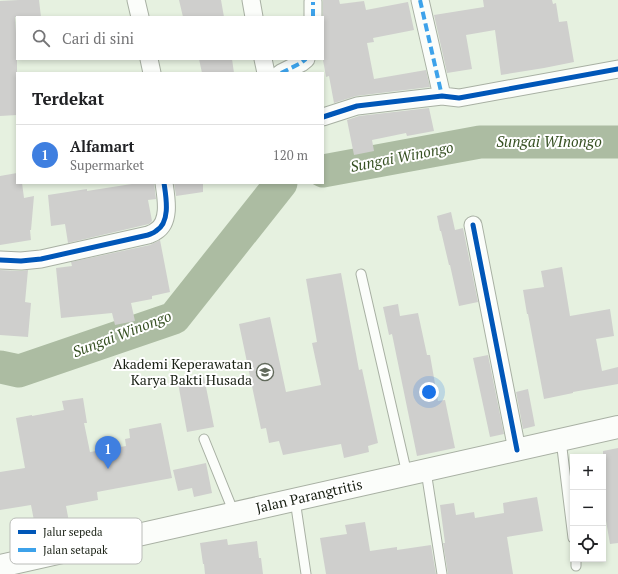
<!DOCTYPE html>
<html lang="id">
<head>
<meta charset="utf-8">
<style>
	:root { --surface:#fff; --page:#f2f2f2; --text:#202124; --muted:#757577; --line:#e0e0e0; --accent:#1a73e8 }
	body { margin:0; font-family:"PT Serif",serif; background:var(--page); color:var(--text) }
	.controls { position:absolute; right:12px; bottom:12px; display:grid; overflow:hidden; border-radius:0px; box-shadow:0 2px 6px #0003 }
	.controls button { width:36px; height:36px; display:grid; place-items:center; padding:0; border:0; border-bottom:1px solid var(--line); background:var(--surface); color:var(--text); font:20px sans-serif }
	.you { position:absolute; left:429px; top:392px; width:14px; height:14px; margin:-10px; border:3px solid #fff; border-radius:50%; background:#1a73e8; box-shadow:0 0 0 6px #1a73e833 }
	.badge { display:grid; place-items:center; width:26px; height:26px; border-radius:50%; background:var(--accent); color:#fff; font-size:13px; font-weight:700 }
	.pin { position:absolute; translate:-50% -33px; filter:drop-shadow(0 1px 2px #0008) }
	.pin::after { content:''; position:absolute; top:21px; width:14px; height:12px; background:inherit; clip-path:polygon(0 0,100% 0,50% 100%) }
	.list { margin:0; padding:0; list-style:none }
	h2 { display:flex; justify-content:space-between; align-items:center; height:52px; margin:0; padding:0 16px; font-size:17px }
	h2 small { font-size:13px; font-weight:400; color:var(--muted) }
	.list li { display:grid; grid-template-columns:26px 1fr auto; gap:12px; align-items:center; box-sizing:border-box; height:60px; padding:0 16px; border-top:1px solid var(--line) }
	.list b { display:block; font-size:15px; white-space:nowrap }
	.list p { margin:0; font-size:13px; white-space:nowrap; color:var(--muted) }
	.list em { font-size:13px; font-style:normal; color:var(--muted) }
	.icon { flex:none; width:22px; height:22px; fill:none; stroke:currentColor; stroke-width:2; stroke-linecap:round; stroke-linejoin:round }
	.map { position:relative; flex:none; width:618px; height:574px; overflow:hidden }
	.search { position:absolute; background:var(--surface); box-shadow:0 2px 6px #0003; left:16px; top:16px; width:308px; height:44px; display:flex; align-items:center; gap:10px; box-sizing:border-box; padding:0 14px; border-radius:0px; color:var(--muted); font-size:15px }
	.panel { position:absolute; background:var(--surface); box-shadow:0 2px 6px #0003; left:16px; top:72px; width:308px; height:112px; border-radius:0px }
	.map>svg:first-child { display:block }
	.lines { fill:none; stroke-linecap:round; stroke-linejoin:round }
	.river { stroke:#acbca2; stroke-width:33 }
	.building { fill:#cfcfcd }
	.lane-casing { stroke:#a8b0a3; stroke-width:11 }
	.street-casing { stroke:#a8b0a3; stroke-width:19 }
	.primary-casing { stroke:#a8b0a3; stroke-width:24 }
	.lane { stroke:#fbfdfa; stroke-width:9 }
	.street { stroke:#fbfdfa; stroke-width:17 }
	.primary { stroke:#fbfdfa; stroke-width:22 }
	.quiet { stroke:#3da2ea; stroke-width:4; stroke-dasharray:8 4; stroke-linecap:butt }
	.cycleway-casing { stroke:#fff; stroke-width:8 }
	.cycleway { stroke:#0057b8; stroke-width:5 }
	.labels { text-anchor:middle; stroke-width:4; stroke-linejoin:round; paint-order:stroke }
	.poi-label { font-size:14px; fill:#192014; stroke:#fff; text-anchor:end }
	.street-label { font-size:14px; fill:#192014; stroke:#fff }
	.water-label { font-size:15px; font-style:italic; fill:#375123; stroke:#fff }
	.key { fill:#fff; stroke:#babcb8; stroke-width:1 }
	.key-label { font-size:11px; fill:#192014 }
</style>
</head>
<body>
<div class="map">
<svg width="618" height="574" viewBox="0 0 618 574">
	<rect width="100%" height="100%" fill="#e6f1e0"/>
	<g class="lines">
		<path class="river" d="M323,171L480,142H618
			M0,367L19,371L174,318L281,183"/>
	</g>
	<path class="building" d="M19,0H39L41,17H15L17,49V115L0,116V1Z
		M179,0H221L224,17H183Z
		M323,0H339L340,4L364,1L366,10L408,2L414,30L373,38L374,42L367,43L374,79L426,70L430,87L356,96L334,103L329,76L326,77L323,60Z
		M483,0H552L553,4L556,3L559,22L567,21L574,62L544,68L501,75L495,30L466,35L472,69L447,73L434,15L484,7Z
		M199,59H232L234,73H202Z
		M429,108L434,131L407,136L406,133L372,140L374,151L354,155L347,120L359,116Z
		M17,173V183H22L24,198L34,196L31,230H30L31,240L0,245V176Z
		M138,183H154L156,199L148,200L152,221L149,224L68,243L65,224L51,226L48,195L87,189V191Z
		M174,183H203V192L176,196Z
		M451,212L455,230L463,228L478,302L459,306L450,265H449L441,231H440L437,216Z
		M160,240L170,292L152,296V299L131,303L135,321L115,325L112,313L61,318L56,268L72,266L71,262L150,245Z
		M562,267L570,316L610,309L614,336L596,339L602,371L618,367V384L573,392V393L544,399L528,314H527L523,290L544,287L541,271Z
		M0,270L21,271L28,270L25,302L31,303L28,337L0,335Z
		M341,273L359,370L362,369L378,443L368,446L369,452L344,458L341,444L283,455L279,441L269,443L266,428L261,429L239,324L270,317L286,392L321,385L312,343L317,342L306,279Z
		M398,304L400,316L418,313L427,355H430L438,401L445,400L455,448L417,456L392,334L389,335L383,307Z
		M488,355L504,434L490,437L473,358Z
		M204,377L214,427L187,432L178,383Z
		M528,389L535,426L523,429L516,392Z
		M83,398L87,423H84L90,452L126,446L125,439L130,438L129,429L161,423L172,478L97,492L98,500L66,506L69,522L52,526V528L36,531L31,505L0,510V472L25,468L16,418L32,415V416L64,410L62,401Z
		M618,448V543L610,544L603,503V451Z
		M206,463L212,493L194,497L192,488L178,491L173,470Z
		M537,497L543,531L507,537L513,574H448L443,543H445L440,505L454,503L456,515L474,512L475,518L504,513L503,503Z
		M365,522L370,551L397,547V550L431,545L436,574H326L320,538L347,534L345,525Z
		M227,539L228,545L257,541L259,558H261L263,574H205L204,564H203L200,543Z"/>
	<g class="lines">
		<g class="lane-casing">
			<path id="lane" d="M361,274L407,474
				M204,439L234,513
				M561,440L573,538
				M426,471L442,574
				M295,500L306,574
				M576,559V566"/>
		</g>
		<g class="street-casing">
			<path id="street" d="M136,0L140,17
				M251,0L254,17
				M420,0L442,96
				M313,17V2
				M149,59L152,73
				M263,59L266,73
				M281,73L301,63L306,59
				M323,117L357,106L442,96L459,98L618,69
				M473,225L517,450
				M0,260L21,261L41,259L148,235C150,234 154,233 156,231C171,222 166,197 164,183"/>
		</g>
		<g class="primary-casing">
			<path id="primary" d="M0,566L618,427"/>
		</g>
		<use href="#lane" class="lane"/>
		<use href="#street" class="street"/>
		<use href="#primary" class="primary"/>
		<path class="quiet" d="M420,0L442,96
			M313,17V2
			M281,73L301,63L306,59"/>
		<g class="cycleway-casing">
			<path id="cycleway" d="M323,117L357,106L442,96L459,98L618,69
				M473,225L517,450
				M0,260L21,261L41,259L148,235C150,234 154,233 156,231C171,222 166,197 164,183"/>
		</g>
		<use href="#cycleway" class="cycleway"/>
	</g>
	<defs>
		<g id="university-ring" transform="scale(0.9)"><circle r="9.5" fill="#fff" stroke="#61695b" stroke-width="1.5"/><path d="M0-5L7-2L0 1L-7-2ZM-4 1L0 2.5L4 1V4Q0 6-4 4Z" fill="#61695b"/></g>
	</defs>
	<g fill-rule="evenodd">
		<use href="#university-ring" x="265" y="372"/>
	</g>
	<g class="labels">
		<g class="poi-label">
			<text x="252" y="369">Akademi Keperawatan<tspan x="252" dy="16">Karya Bakti Husada</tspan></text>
		</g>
		<g class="street-label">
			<text transform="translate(309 496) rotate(-13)" y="5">Jalan Parangtritis</text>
		</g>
		<g class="water-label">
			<text x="549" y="147">Sungai WInongo</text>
			<text transform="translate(402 157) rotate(-11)" y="5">Sungai Winongo</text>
			<text transform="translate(122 334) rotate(-21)" y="5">Sungai Winongo</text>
		</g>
	</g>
	<rect x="10" y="518" width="132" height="46" rx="6" class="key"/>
	<rect x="18" y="530" width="18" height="4" fill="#0057b8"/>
	<rect x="18" y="548" width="18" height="4" fill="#3da2ea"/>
	<g class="key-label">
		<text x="43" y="536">Jalur sepeda</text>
		<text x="43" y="554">Jalan setapak</text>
	</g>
</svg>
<div class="controls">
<button>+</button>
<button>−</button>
<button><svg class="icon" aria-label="locate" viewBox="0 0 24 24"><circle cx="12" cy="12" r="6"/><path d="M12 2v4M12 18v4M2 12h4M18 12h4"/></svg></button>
</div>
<div class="you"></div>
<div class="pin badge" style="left:108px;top:469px;background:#3f7fe0">1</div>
<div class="search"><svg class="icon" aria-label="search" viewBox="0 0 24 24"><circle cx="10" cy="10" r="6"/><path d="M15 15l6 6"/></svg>Cari di sini</div>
<section class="panel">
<h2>Terdekat<small></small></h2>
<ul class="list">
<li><span class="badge" style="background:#3f7fe0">1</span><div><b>Alfamart</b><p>Supermarket</p></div><em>120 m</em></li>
</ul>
</section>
</div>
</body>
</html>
